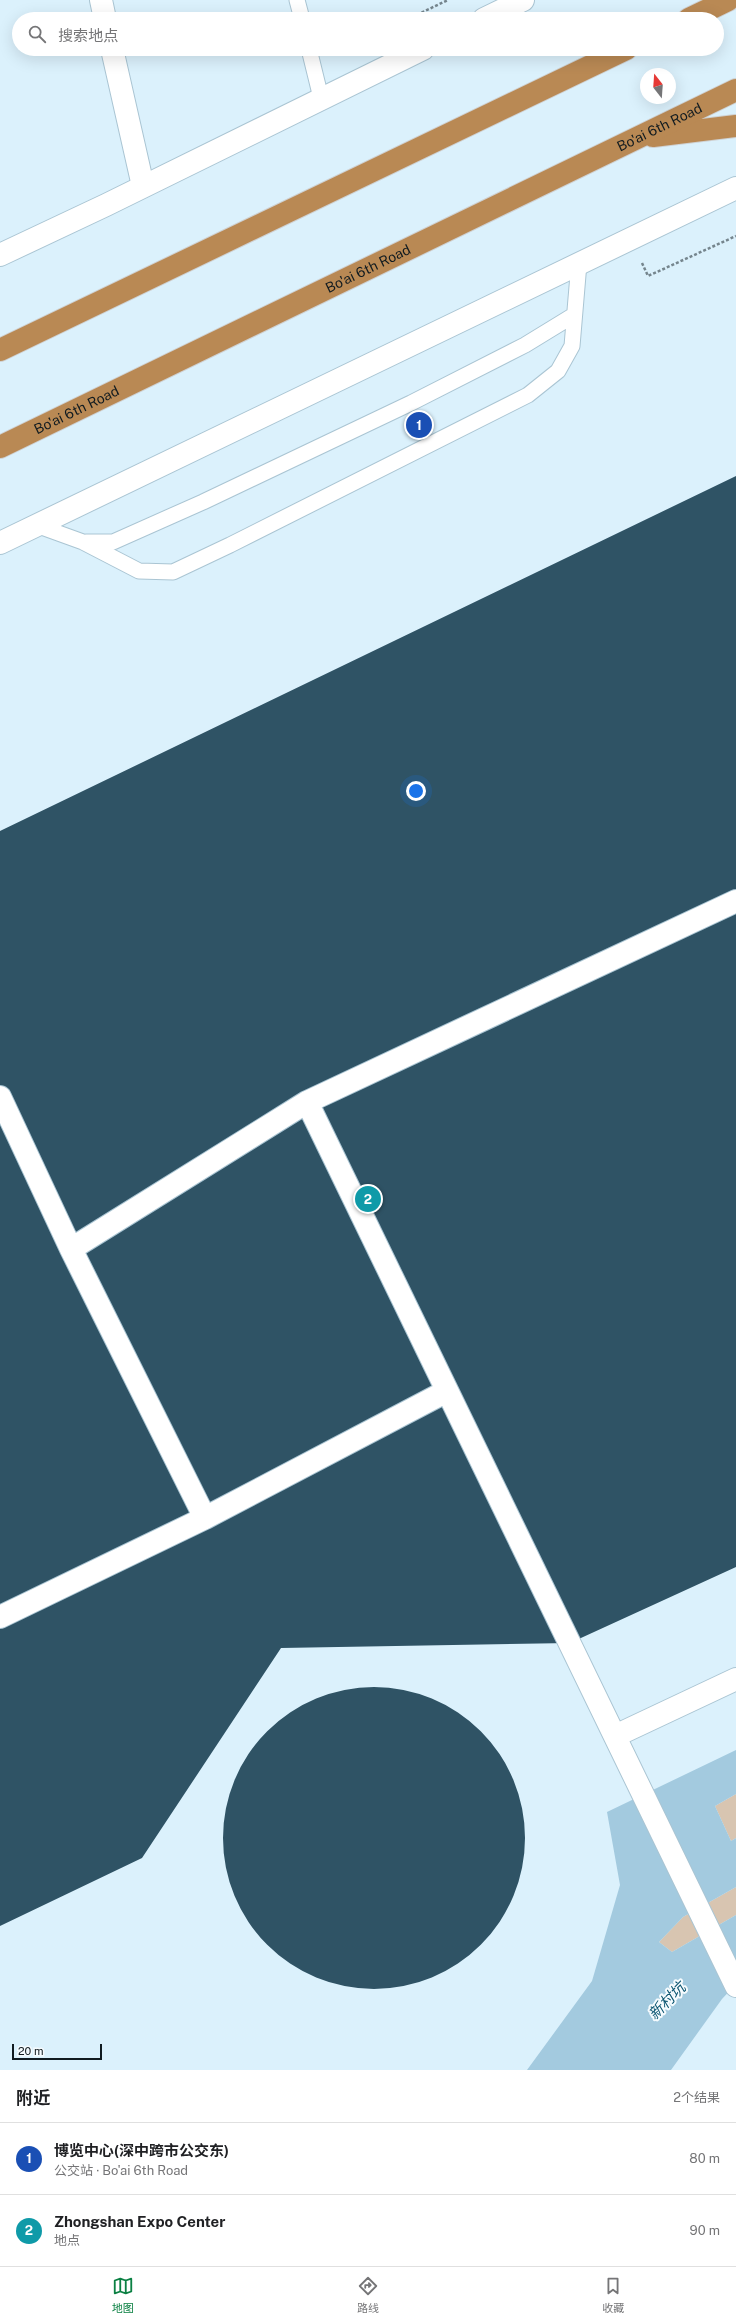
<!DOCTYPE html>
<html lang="zh">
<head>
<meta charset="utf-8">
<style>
	:root { --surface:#fff; --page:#f2f2f2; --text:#202124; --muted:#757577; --line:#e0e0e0; --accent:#0b8043 }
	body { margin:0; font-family:"Public Sans","Noto Sans SC",sans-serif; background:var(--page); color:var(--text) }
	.compass { position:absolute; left:640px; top:68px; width:36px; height:36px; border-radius:50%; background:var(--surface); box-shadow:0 4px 16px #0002; rotate:343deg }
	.scale { position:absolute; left:12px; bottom:10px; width:90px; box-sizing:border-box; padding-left:4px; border:2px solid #111b20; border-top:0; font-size:11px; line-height:14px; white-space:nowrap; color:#111b20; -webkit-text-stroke:3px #f5fbfe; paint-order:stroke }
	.you { position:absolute; left:416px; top:791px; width:14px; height:14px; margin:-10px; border:3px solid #fff; border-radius:50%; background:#1a73e8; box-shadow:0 0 0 6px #1a73e833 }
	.badge { display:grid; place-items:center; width:26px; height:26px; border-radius:50%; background:var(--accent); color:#fff; font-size:13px; font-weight:700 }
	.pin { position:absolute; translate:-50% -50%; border:2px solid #fff; box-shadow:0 1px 4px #0006 }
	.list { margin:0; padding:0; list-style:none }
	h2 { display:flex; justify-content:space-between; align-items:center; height:52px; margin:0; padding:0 16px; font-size:17px }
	h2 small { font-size:13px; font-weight:400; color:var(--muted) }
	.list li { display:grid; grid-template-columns:26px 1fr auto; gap:12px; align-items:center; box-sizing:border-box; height:72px; padding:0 16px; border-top:1px solid var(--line) }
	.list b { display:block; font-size:15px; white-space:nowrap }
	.list p { margin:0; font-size:13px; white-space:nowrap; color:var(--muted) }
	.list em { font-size:13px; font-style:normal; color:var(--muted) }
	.icon { flex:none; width:22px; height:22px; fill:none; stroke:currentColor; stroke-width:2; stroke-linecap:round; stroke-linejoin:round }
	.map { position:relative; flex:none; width:736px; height:2070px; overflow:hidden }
	.search { position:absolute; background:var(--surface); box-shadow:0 4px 16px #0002; left:12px; right:12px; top:12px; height:44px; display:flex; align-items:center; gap:10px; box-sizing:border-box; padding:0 14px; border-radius:22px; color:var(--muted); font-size:15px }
	.sheet { height:196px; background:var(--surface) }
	nav { display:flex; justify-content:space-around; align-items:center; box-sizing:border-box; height:56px; border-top:1px solid var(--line); background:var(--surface); font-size:11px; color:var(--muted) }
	nav a { display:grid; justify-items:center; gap:2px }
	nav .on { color:var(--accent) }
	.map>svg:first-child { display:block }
	.green { fill:#d8c5b1 }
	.water { fill:#a3cadf }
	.building { fill:#2f5365 }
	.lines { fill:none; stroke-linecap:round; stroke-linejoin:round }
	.lane-casing { stroke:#aac5d3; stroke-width:17 }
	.street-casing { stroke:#aac5d3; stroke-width:24 }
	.secondary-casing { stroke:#aac5d3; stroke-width:24 }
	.highway-casing { stroke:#cfd1d2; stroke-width:24 }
	.path { stroke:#75858d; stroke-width:2.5; stroke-dasharray:3 2; stroke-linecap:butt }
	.lane { stroke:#fff; stroke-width:15 }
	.street { stroke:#fff; stroke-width:22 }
	.secondary { stroke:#fff; stroke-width:22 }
	.highway { stroke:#b98954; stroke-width:22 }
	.labels { text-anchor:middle; stroke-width:4; stroke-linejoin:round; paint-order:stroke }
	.street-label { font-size:14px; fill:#111b20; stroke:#f5fbfe }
	.water-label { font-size:15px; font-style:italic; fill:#0a5470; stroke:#f5fbfe }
</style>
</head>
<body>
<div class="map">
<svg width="736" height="2070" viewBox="0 0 736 2070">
	<rect width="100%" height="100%" fill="#dbf1fc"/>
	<path class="green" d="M736,1794V1838L731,1841L715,1806Z
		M736,1887V1915L672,1952L659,1942L683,1917Z"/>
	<path class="water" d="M736,1750V1794L715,1806L731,1841L736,1838V1887L683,1917L659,1942L672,1952L736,1915V1984L722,1999L671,2070H527L592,1981L620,1885L607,1812Z"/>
	<path class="building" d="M736,476V1567L570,1643L281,1648L142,1858L0,1926V831Z
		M223 1838a151 151 0 1 1 302 0a151 151 0 1 1-302 0Z"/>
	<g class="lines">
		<g class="lane-casing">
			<path id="lane" d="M297,0L302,19
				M309,49L321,98
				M36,525L83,542L139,571L173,572L230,545L528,395L558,371L572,346L579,263
				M86,542H113L203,502L411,403L525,345L574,315"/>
		</g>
		<g class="street-casing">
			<path id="street" d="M101,0L105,19
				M112,49L143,186
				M0,1097L71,1249L205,1518
				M307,1102L736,1986
				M71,1249L307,1102L736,901
				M0,1617L205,1518L447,1391
				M615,1736L736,1679"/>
		</g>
		<g class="secondary-casing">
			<path id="secondary" d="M484,19L523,0
				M0,255L106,205L423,49
				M0,543L736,188"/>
		</g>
		<g class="highway-casing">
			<g id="highway">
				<path d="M689,19L728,0"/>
				<path d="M653,136L736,126"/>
				<path d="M0,350L626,49"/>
				<path id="s1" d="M0,447L736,90"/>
			</g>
		</g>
		<path class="path" d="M408,19L448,0
			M334,54L345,49
			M642,263L648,276L736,236"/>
		<use href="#lane" class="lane"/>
		<use href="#street" class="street"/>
		<use href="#secondary" class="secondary"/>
		<use href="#highway" class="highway"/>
	</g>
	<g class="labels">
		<g class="street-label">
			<text dy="5" stroke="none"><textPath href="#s1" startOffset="733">Bo'ai 6th Road</textPath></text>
			<text dy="5" stroke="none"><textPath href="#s1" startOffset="409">Bo'ai 6th Road</textPath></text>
			<text dy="5" stroke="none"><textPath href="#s1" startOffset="85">Bo'ai 6th Road</textPath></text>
		</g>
		<g class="water-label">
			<text transform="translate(667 2001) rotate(-45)" y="5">新村坑</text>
		</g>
	</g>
</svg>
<svg class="compass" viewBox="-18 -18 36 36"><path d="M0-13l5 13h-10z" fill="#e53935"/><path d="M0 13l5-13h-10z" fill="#757577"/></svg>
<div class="scale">20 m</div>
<div class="you"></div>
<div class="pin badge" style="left:419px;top:425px;background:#1a4fb4">1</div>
<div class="pin badge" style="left:368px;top:1199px;background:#0f9aa8">2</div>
<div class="search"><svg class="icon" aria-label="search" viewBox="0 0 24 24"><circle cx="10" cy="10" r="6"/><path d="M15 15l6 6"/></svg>搜索地点</div>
</div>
<section class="sheet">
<h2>附近<small>2个结果</small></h2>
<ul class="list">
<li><span class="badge" style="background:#1a4fb4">1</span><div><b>博览中心(深中跨市公交东)</b><p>公交站 · Bo'ai 6th Road</p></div><em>80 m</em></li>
<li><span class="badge" style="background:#0f9aa8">2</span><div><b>Zhongshan Expo Center</b><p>地点</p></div><em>90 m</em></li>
</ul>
</section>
<nav>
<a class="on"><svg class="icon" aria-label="map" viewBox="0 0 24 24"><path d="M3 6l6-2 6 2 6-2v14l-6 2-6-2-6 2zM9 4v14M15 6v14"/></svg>地图</a>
<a><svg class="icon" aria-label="directions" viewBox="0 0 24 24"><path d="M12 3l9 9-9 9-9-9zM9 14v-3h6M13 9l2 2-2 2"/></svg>路线</a>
<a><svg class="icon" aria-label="saved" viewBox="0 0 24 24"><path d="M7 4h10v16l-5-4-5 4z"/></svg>收藏</a>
</nav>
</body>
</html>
